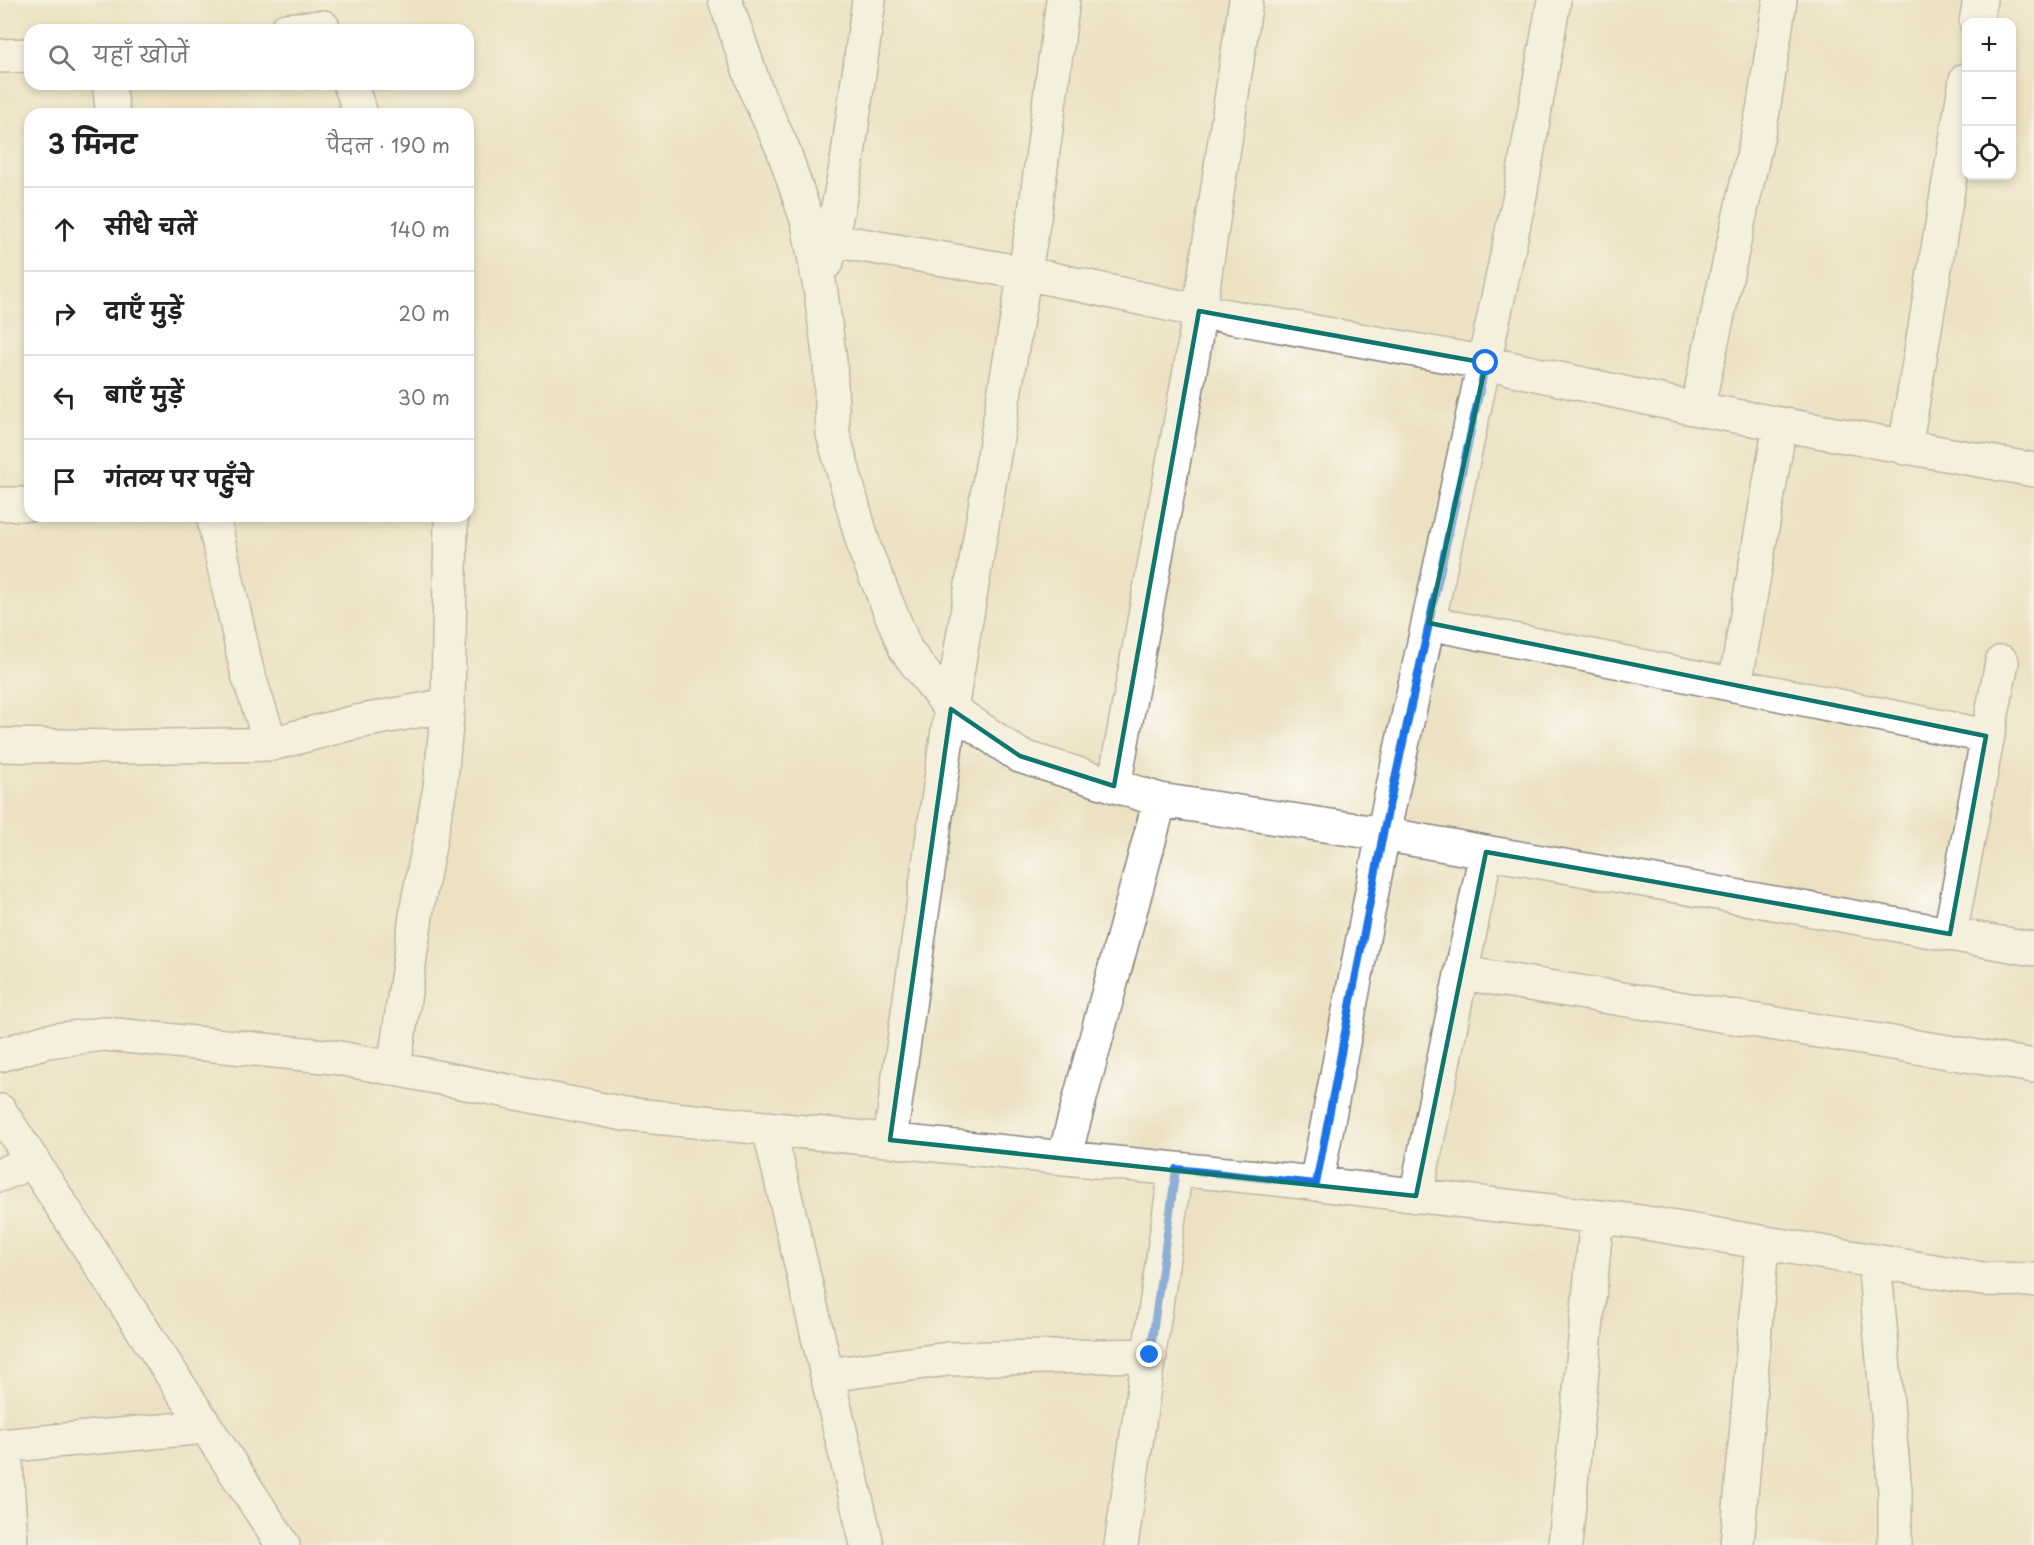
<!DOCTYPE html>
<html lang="hi">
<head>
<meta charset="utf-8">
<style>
	:root { --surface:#fff; --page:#f2f2f2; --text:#202124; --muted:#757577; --line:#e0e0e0 }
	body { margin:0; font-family:"Playpen Sans","Playpen Sans Deva",sans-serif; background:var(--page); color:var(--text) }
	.controls { position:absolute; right:18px; top:18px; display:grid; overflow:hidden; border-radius:12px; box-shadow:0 3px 9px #0003 }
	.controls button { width:54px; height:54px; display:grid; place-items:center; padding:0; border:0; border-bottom:2px solid var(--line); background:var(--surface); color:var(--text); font:30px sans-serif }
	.stop { position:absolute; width:18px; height:18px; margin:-14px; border:4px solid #1a73e8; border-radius:50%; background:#fff }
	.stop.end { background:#1a73e8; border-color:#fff; box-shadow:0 2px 6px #0008 }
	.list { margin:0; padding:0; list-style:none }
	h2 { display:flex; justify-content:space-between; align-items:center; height:78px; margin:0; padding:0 24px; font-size:26px }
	h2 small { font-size:20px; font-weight:400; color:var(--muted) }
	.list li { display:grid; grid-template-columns:39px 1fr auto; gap:18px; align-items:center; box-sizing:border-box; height:84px; padding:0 24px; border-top:2px solid var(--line) }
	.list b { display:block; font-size:22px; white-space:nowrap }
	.list em { font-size:20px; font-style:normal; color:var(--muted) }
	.icon { flex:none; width:33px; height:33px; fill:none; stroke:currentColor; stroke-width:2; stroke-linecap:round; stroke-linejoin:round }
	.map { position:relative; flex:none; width:2034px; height:1545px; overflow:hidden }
	.search { position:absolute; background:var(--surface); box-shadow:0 3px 9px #0003; left:24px; top:24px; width:450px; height:66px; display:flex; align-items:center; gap:15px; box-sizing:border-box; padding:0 21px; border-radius:18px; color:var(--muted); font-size:22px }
	.panel { position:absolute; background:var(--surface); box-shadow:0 3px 9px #0003; left:24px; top:108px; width:450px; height:414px; border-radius:18px }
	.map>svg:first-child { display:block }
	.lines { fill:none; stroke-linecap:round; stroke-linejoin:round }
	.street-casing { stroke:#87827e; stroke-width:36 }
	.primary-casing { stroke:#87827e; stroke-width:36 }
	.street { stroke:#fff; stroke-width:33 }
	.primary { stroke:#fff; stroke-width:33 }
	.route { stroke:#1a73e8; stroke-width:8 }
	.marked { fill:none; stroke:#0f766e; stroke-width:4.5; stroke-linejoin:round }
</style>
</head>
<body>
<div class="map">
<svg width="2034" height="1545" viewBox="0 0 2034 1545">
	<rect width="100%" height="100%" fill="#fff"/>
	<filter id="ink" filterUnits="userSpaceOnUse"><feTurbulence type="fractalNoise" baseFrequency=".0167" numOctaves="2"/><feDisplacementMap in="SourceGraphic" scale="12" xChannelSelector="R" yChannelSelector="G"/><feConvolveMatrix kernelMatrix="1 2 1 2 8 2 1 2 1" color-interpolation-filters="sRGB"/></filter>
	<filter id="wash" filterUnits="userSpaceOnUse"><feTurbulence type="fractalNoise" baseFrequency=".008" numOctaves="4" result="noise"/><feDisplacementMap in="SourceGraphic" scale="24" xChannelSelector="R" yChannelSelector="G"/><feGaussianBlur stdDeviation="1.35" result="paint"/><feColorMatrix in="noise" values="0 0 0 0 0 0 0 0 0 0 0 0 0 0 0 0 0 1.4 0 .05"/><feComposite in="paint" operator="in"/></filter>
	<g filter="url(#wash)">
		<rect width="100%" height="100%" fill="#ece2c2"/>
	</g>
	<g filter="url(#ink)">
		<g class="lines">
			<g class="street-casing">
				<path id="street" d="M725,0L757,93L783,149L808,223L821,293L830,361L833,434L865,550L906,650L951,709L1020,756L1160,800L1383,834L2034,949
					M1976,22L1980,0
					M286,30L323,27
					M0,56L30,55
					M109,84L113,114
					M350,84L361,114
					M832,240L1025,273L1199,311L1486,363L1697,409L2034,470
					M827,262L847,162L869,0
					M1697,409L1763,111L1780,0
					M1905,448L1966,80
					M0,504H30
					M213,516L247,671L271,744
					M1429,623L1986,736
					M1735,685L1780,425
					M0,745L120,747L271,744L352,723L448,705
					M1114,786L1193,354L1246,0
					M1950,934L2002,662
					M1462,973L2034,1066
					M0,1055L47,1041L105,1034L334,1057L624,1114L1277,1179L1634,1221L1982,1279L2034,1280
					M394,1068L418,902L440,788L448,705L451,516
					M769,1128L867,1545
					M890,1140L951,709L1035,212L1063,0
					M1064,1158L1160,800
					M0,1175L33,1161
					M1316,1184L1383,834L1520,195L1554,0
					M1416,1196L1486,852
					M1874,1261L1895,1491V1545
					M827,1375L948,1359L1150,1355
					M0,1446L206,1427
					M5,1446L11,1545
					M1121,1545L1176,1169
					M1565,1545L1597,1217
					M1737,1545L1762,1243"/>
			</g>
			<g class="primary-casing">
				<path id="primary" d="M0,1111L283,1545"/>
			</g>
			<use href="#street" class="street"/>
			<use href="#primary" class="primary"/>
		</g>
	</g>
	<g class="lines" filter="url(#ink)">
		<path class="route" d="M1150,1355L1176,1169L1316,1184L1383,834L1486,363"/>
	</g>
	<path d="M0 0H2034V1545H0ZM1199,311L1486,363L1429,623L1986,736L1950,934L1486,852L1416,1196L890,1140L951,709L1020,756L1114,786Z" fill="#ece2c2" fill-opacity=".55" fill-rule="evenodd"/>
	<path class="marked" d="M1199,311L1486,363L1429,623L1986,736L1950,934L1486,852L1416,1196L890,1140L951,709L1020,756L1114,786Z"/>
</svg>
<div class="controls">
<button>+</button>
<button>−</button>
<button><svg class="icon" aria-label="locate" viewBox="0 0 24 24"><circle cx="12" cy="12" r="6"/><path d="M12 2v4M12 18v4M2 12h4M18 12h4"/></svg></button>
</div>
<div class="stop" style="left:1486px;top:363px"></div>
<div class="stop end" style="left:1150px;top:1355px"></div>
<div class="search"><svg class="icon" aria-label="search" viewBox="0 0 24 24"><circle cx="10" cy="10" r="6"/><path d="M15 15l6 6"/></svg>यहाँ खोजें</div>
<section class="panel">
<h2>3 मिनट<small>पैदल · 190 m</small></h2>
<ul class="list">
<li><svg class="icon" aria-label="ahead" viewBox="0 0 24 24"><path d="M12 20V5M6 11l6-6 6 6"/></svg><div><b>सीधे चलें</b></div><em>140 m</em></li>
<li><svg class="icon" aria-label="right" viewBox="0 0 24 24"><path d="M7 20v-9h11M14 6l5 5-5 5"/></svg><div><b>दाएँ मुड़ें</b></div><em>20 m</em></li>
<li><svg class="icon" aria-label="left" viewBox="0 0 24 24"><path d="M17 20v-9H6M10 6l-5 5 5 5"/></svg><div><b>बाएँ मुड़ें</b></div><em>30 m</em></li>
<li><svg class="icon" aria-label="arrive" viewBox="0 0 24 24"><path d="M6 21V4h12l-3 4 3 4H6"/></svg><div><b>गंतव्य पर पहुँचे</b></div></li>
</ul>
</section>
</div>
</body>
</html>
